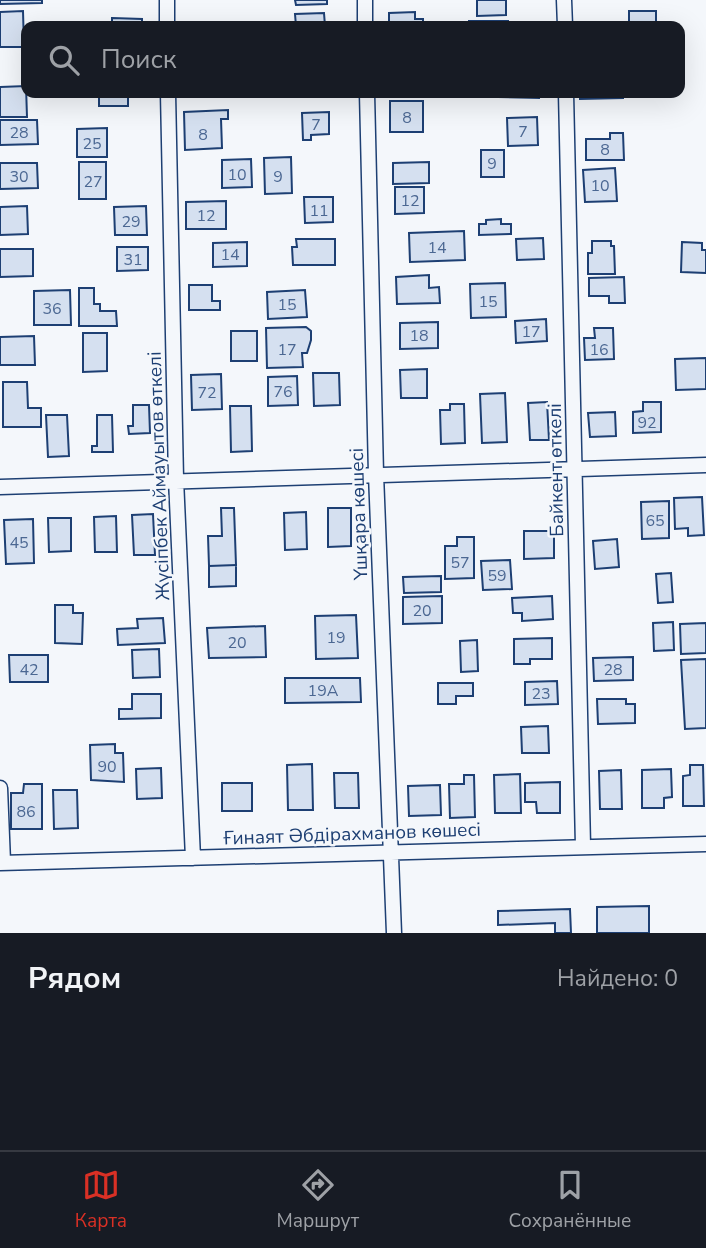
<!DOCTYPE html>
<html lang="ru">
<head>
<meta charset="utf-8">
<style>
	:root { --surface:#171b24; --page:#242831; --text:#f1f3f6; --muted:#9ea1a6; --line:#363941; --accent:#d93025 }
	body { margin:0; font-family:"Nunito Sans",sans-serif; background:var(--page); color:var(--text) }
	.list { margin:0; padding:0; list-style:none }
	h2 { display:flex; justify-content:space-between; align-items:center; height:91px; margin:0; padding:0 28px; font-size:30px }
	h2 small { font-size:23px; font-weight:400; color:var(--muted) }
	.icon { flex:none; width:38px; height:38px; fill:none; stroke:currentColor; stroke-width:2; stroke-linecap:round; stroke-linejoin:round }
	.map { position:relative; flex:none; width:706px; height:933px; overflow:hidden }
	.search { position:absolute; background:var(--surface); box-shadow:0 7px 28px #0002; left:21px; right:21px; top:21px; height:77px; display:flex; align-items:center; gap:18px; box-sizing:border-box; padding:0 24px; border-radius:14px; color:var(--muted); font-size:26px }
	.sheet { height:217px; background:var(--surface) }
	nav { display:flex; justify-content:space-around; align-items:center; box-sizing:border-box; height:98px; border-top:2px solid var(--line); background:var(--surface); font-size:19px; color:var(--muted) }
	nav a { display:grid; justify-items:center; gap:4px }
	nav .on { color:var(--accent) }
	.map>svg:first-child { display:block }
	.building { fill:#d5e0f0; stroke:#1d3f73; stroke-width:2 }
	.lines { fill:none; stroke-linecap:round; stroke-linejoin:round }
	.street-casing { stroke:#1d3f73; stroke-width:17 }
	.street { stroke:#f4f7fb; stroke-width:14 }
	.labels { text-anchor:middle; stroke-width:5; stroke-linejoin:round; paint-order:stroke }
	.number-label { font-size:16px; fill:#4b6792 }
	.street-label { font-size:19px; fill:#1d3f73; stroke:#f4f7fb }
</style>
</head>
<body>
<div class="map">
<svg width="706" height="933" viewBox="0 0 706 933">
	<rect width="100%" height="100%" fill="#f4f7fb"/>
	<path class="building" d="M0,0H42V3L0,4Z
		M295,0H327V4L296,5Z
		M477,0H506V15L477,16Z
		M23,11L24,47H0V12Z
		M629,11H656V26H629Z
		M415,12V19H423V26H389V13Z
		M324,13L325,26H296L295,14Z
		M112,18L142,19V26H112Z
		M469,21H508V26H469Z
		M220,22V26H182V23Z
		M26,86L27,117H0V87Z
		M99,93H128V106H99Z
		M499,93H539V98L499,97Z
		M580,93H623V98L580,99Z
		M390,101H423V132H390Z
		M228,110V119H221L222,148L185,150L184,112Z
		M329,112V134L311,135V140H303L302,113Z
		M537,117L538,145L508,146L507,118Z
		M0,120H37L38,144L0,145Z
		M107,128V157H77V129Z
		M610,133H623L624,160H586V139H610Z
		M481,150H504V177H481Z
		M291,157L292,193L265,194L264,158Z
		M251,159L252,187L222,188V160Z
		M79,162H106V199H79Z
		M429,162V183L393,184V163Z
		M0,163H37L38,188L0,189Z
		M615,168L617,201L585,202L583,170Z
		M395,187H424V213L395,214Z
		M304,197H333V222L305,223Z
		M226,201V229H186V202Z
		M27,206L28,234L0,235V207Z
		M146,206L147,235H115L114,207Z
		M501,219V224H511V234L479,235V224H486V220Z
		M464,231L465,260L410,262L409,233Z
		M543,238L544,259L517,260L516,239Z
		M296,239H335V265H293L292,247H297Z
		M592,241H611V246H614L615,274H588V253H592Z
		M247,242V266L213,267V243Z
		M682,242L702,243V250H706V273L681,272Z
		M117,247H148V270L117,271Z
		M0,249H33V276L0,277Z
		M429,275V288L439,287L440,303L397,304L396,277Z
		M624,277L625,303H609V296H589V278Z
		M505,283L506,317L471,318L470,284Z
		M189,285H212V301H220V310H189Z
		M79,288H94V304H100V311H116L117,326H79Z
		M70,290L71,325H34V291Z
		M305,290L307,317L268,319L267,292Z
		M546,319L547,341L516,343L515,321Z
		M438,322V348L400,349V323Z
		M306,327L311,331V340L307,353H302L303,367L267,368L266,328Z
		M594,328H613L614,359L585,360L584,338H595Z
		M231,331H257V361H231Z
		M83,333H107V371L83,372Z
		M34,336L35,365H0V337Z
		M706,358V389L676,390L675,359Z
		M427,369V398H401L400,370Z
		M313,373H339L340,405L314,406Z
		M221,374L222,409L192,410L191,375Z
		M297,376L298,405L268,406V377Z
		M3,382H27L28,408H41V427H3Z
		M505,393L507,442L482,443L480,394Z
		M547,402L549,440H530L528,403Z
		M643,402H661V432L633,433V412L643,411Z
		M450,404H464L465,443L441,444L440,410H450Z
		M133,405H149L150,433L129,434L128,426H133Z
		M230,406H251L252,451L231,452Z
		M615,412L616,436L590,437L588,413Z
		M46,415H67L69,456L48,457Z
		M97,415H112L113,452H92V446H97Z
		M702,497L704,535L688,536V528L675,529L674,498Z
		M669,501V538L642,539L641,502Z
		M221,508H234L236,565L209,566L208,536H222Z
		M328,508H351V546L328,547Z
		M306,512L307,549L285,550L284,513Z
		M153,514L155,555H134L132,515Z
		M116,516L117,552H95L94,517Z
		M48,518H71V551L49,552Z
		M33,519L34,563L6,564L4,520Z
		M524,531H554V558L524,559Z
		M457,537H474V578L445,579V546H457Z
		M617,539L619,567L595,569L593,541Z
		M510,560L512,589L483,590L481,561Z
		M236,565V586L209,587V566Z
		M671,573L673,602L658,603L656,574Z
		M441,576V592L404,593L403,577Z
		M442,596V623L403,624V597Z
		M552,596L553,619L522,621V613H513L512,598Z
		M55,605H73V613H83L82,644L55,643Z
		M356,615L358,658L316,659L315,616Z
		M163,618L165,643L118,645L117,629L138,628L137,619Z
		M673,622L674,650L654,651L653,623Z
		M706,623V653L681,654L680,624Z
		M265,626L266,657L209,658L207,628Z
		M552,638V659H530V664H514V639Z
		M477,640L478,671L461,672L460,641Z
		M159,649L160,677L133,678L132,650Z
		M9,655H48V682H10Z
		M633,657V680L594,681L593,658Z
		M706,659V728L685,729L681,660Z
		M285,678H360L361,702L285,703Z
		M557,681L558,704L525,705V682Z
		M438,683H473V696H456V704H438Z
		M132,694H161V718L119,719V709H132Z
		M597,699H626V704H635V723L598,724Z
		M548,726L549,753H522L521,727Z
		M115,744V753H123L124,782L91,780L90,745Z
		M312,764L313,810H288L287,765Z
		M690,765H703L704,806H683V776L690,775Z
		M161,768L162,798L137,799L136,769Z
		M671,769L672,797L664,798V808H642V770Z
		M621,770L622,809H600L599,771Z
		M334,773H358L359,808H335Z
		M520,774L521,813H495L494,775Z
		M464,775H474L475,817L450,818L449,784H464Z
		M560,782V813H537L536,802H525V783Z
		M222,783H252V811H222Z
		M24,784H42V829H11V793H23Z
		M440,785L441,815L409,816L408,786Z
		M53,790H77L78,828L54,829Z
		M649,906V933H597V907Z
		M570,909L571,933H555V923L498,925V911Z"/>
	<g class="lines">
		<g class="street-casing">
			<path id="street" d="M167,0V26
				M365,0V26
				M564,0L565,26
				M168,93L176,479L193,858
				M367,93L376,474L394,933
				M566,93L583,846
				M0,487L706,465
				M0,788L3,862
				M0,863L706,844"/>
		</g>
		<use href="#street" class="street"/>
	</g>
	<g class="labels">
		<g class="number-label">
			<text x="407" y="123">8</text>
			<text x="316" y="130">7</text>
			<text x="523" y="137">7</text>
			<text x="19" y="138">28</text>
			<text x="203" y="140">8</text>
			<text x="92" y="149">25</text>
			<text x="605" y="155">8</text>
			<text x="492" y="169">9</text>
			<text x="237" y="180">10</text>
			<text x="19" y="182">30</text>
			<text x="278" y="182">9</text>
			<text x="93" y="187">27</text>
			<text x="600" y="191">10</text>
			<text x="410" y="206">12</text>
			<text x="319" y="216">11</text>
			<text x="206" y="221">12</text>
			<text x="131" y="227">29</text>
			<text x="437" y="253">14</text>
			<text x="230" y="260">14</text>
			<text x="133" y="265">31</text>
			<text x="488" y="307">15</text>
			<text x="287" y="310">15</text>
			<text x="52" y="314">36</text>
			<text x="531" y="337">17</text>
			<text x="419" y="341">18</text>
			<text x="287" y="355">17</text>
			<text x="599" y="355">16</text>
			<text x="283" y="397">76</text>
			<text x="207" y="398">72</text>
			<text x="647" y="428">92</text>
			<text x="655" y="526">65</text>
			<text x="19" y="548">45</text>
			<text x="460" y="568">57</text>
			<text x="497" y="581">59</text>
			<text x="422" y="616">20</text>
			<text x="336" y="643">19</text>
			<text x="237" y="648">20</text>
			<text x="29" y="675">42</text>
			<text x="613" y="675">28</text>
			<text x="323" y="696">19А</text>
			<text x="541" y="699">23</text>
			<text x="107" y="772">90</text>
			<text x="26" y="817">86</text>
		</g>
		<g class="street-label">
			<text transform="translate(555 470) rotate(-91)" y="7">Байкент өткелі</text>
			<text transform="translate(158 476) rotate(-92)" y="7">Жүсіпбек Аймауытов өткелі</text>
			<text transform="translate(358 514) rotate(-92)" y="7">Үшқара көшесі</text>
			<text transform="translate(352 833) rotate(-2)" y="7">Ғинаят Әбдірахманов көшесі</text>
		</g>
	</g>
</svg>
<div class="search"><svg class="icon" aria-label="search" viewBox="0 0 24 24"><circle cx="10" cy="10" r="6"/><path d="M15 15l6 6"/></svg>Поиск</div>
</div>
<section class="sheet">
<h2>Рядом<small>Найдено: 0</small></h2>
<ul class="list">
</ul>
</section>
<nav>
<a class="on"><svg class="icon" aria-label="map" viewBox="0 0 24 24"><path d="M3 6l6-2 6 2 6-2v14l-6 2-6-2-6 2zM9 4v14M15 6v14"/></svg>Карта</a>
<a><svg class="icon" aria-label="directions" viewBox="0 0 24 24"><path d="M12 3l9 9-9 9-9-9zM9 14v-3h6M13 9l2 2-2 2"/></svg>Маршрут</a>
<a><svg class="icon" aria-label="saved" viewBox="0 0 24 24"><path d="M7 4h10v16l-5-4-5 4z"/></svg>Сохранённые</a>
</nav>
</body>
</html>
